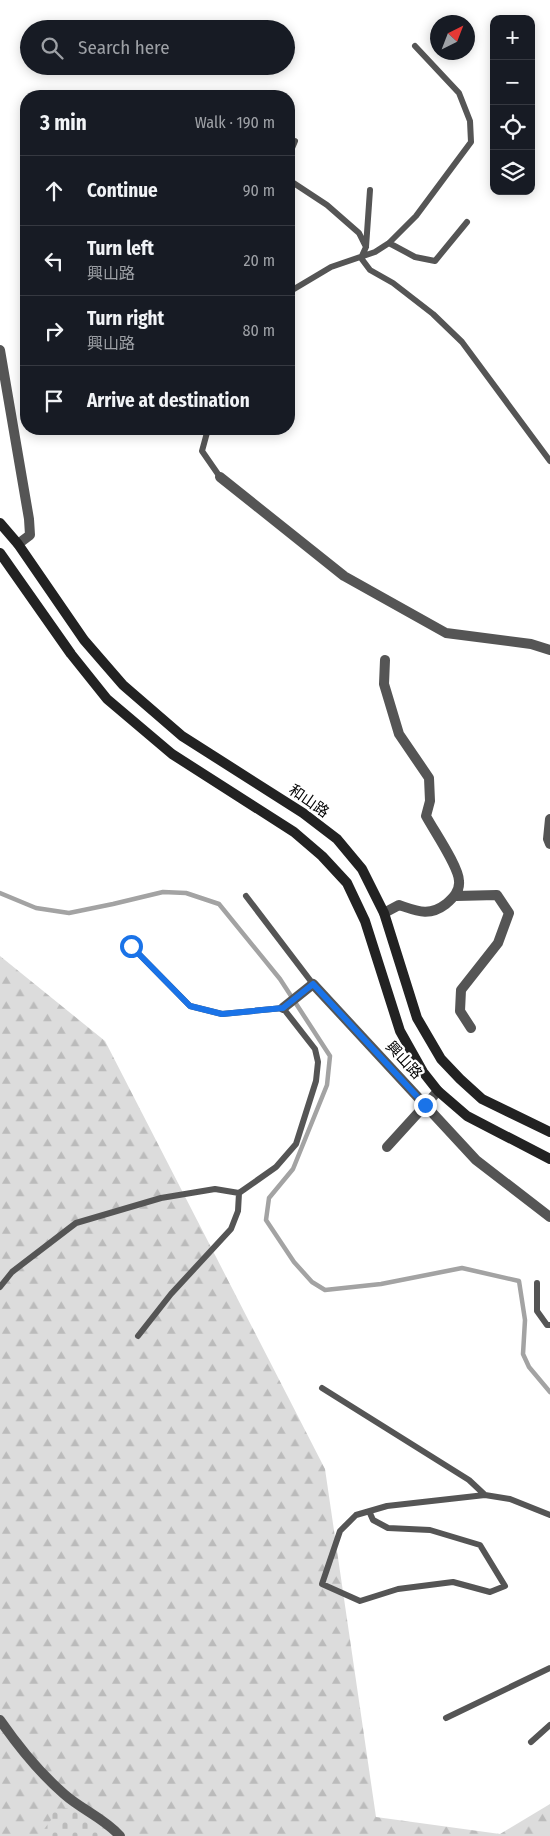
<!DOCTYPE html>
<html lang="en">
<head>
<meta charset="utf-8">
<style>
	:root { --surface:#171b24; --page:#20242c; --text:#f1f3f6; --muted:#9ea1a6; --line:#363941 }
	body { margin:0; font-family:"Fira Sans Condensed","Noto Sans TC",sans-serif; background:var(--page); color:var(--text) }
	.controls { position:absolute; right:15px; top:15px; display:grid; overflow:hidden; border-radius:10px; box-shadow:0 2px 12px #0003 }
	.controls button { width:45px; height:45px; display:grid; place-items:center; padding:0; border:0; border-bottom:1px solid var(--line); background:var(--surface); color:var(--text); font:25px sans-serif }
	.compass { position:absolute; left:430px; top:15px; width:45px; height:45px; border-radius:50%; background:var(--surface); box-shadow:0 2px 12px #0003; rotate:42deg }
	.stop { position:absolute; width:15px; height:15px; margin:-11px; border:4px solid #1a73e8; border-radius:50%; background:#fff }
	.stop.end { background:#1a73e8; border-color:#fff; box-shadow:0 1px 5px #0008 }
	.list { margin:0; padding:0; list-style:none }
	h2 { display:flex; justify-content:space-between; align-items:center; height:65px; margin:0; padding:0 20px; font-size:21px }
	h2 small { font-size:16px; font-weight:400; color:var(--muted) }
	.list li { display:grid; grid-template-columns:32px 1fr auto; gap:15px; align-items:center; box-sizing:border-box; height:70px; padding:0 20px; border-top:1px solid var(--line) }
	.list b { display:block; font-size:19px; white-space:nowrap }
	.list p { margin:0; font-size:16px; white-space:nowrap; color:var(--muted) }
	.list em { font-size:16px; font-style:normal; color:var(--muted) }
	.icon { flex:none; width:28px; height:28px; fill:none; stroke:currentColor; stroke-width:2; stroke-linecap:round; stroke-linejoin:round }
	.map { position:relative; flex:none; width:550px; height:1836px; overflow:hidden }
	.search { position:absolute; background:var(--surface); box-shadow:0 2px 12px #0003; left:20px; top:20px; width:275px; height:55px; display:flex; align-items:center; gap:12px; box-sizing:border-box; padding:0 18px; border-radius:28px; color:var(--muted); font-size:19px }
	.panel { position:absolute; background:var(--surface); box-shadow:0 2px 12px #0003; left:20px; top:90px; width:275px; height:345px; border-radius:20px }
	.map>svg:first-child { display:block }
	.forest { fill:url(#forest-firs) }
	.cemetery { fill:url(#cemetery-stones) }
	.lines { fill:none; stroke-linecap:round; stroke-linejoin:round }
	.stream { stroke:#a3a3a3; stroke-width:4.5 }
	.lane { stroke:#555; stroke-width:6 }
	.street { stroke:#555; stroke-width:10 }
	.secondary { stroke:#222; stroke-width:10 }
	.route { stroke:#1a73e8; stroke-width:6 }
	.labels { text-anchor:middle; stroke-width:4.5; stroke-linejoin:round; paint-order:stroke }
	.street-label { font-size:15px; fill:#000; stroke:#fff }
</style>
</head>
<body>
<div class="map">
<svg width="550" height="1836" viewBox="0 0 550 1836">
	<defs>
		<pattern id="forest-firs" width="22" height="20" patternUnits="userSpaceOnUse" patternTransform="scale(1.25)"><rect width="22" height="20" fill="#dcdcdc"/><path d="M5 1l3.5 6h-7zM16 11l3.5 6h-7z" fill="#bbb"/></pattern>
		<pattern id="cemetery-stones" width="16" height="16" patternUnits="userSpaceOnUse" patternTransform="scale(1.25)"><rect width="16" height="16" fill="#dcdcdc"/><path d="M2 7V4a2 2 0 0 1 4 0v3zM10 15v-3a2 2 0 0 1 4 0v3z" fill="#bbb"/></pattern>
	</defs>
	<rect width="100%" height="100%" fill="#fff"/>
	<path class="forest" d="M0,956L105,1041L325,1469L376,1817L500,1834L550,1804V1836H0Z"/>
	<path class="cemetery" d="M77,1808L102,1823L113,1836H39L51,1820L53,1809Z"/>
	<g class="lines">
		<path class="stream" d="M0,893L36,908L69,913L113,904L163,892L186,893L219,904L280,979L330,1056L327,1085L293,1169L269,1198L266,1220L294,1262L312,1282L325,1290L381,1284L462,1268L519,1281L525,1320L523,1354L529,1367L550,1392"/>
		<path class="lane" d="M289,155L295,141
			M289,180L327,205L359,233L366,247
			M370,190L366,247L361,258L370,270L393,283L433,314L462,342L550,461
			M389,243L415,257L435,261L467,222
			M289,292L331,267L375,252L389,243L416,216L471,142L470,121L459,93L415,46
			M208,429L202,451L220,477
			M246,896L313,984
			M537,1283V1311L547,1325H550
			M0,1287L12,1272L76,1223L161,1198L215,1189L239,1193L276,1167L296,1144L316,1081L318,1062L315,1049L283,1008L222,1014L190,1006L131,946
			M138,1336L171,1294L231,1229L238,1211L239,1193
			M322,1388L469,1480L485,1495
			M369,1511L373,1520L388,1528L430,1530L480,1545L505,1586L490,1592L453,1582L398,1589L360,1601L322,1584L340,1531L356,1515L387,1506L485,1495L510,1499L550,1515
			M446,1718L550,1668
			M531,1742L550,1725"/>
		<path class="street" d="M0,350L29,519L30,535L18,544
			M220,477L344,576L446,633L531,644L550,650
			M550,819L548,839L550,844
			M456,896L497,895L509,913L498,943L461,990L460,1011L471,1028
			M384,913L399,905C417,911 429,917 446,904C453,898 460,891 459,881C459,867 434,831 426,816L430,801L429,778L399,734L384,684L385,660
			M283,1008L313,984L476,1160L550,1217
			M387,1147L438,1091
			M0,1720C18,1746 40,1773 64,1794C82,1810 104,1818 120,1836"/>
		<path class="secondary" d="M0,523L18,544L84,640L123,685L182,736L303,813L337,839L362,869L384,913L417,1018L441,1059L460,1079L482,1099L550,1132
			M0,553L71,654L107,699L172,754L294,832L322,856L347,883L365,921L400,1031L423,1072L438,1091L467,1116L550,1159"/>
	</g>
	<g class="lines">
		<path class="route" d="M131,946L190,1006L222,1014L283,1008L313,984L425,1105"/>
	</g>
	<g class="labels">
		<g class="street-label">
			<text transform="translate(309 801) rotate(35)" y="5">和山路</text>
			<text transform="translate(404 1060) rotate(47)" y="5">興山路</text>
		</g>
	</g>
</svg>
<div class="controls">
<button>+</button>
<button>−</button>
<button><svg class="icon" aria-label="locate" viewBox="0 0 24 24"><circle cx="12" cy="12" r="6"/><path d="M12 2v4M12 18v4M2 12h4M18 12h4"/></svg></button>
<button><svg class="icon" aria-label="layers" viewBox="0 0 24 24"><path d="M12 4l9 5-9 5-9-5zM3 14l9 5 9-5"/></svg></button>
</div>
<svg class="compass" viewBox="-18 -18 36 36"><path d="M0-13l5 13h-10z" fill="#e53935"/><path d="M0 13l5-13h-10z" fill="#9ea1a6"/></svg>
<div class="stop" style="left:131px;top:946px"></div>
<div class="stop end" style="left:425px;top:1105px"></div>
<div class="search"><svg class="icon" aria-label="search" viewBox="0 0 24 24"><circle cx="10" cy="10" r="6"/><path d="M15 15l6 6"/></svg>Search here</div>
<section class="panel">
<h2>3 min<small>Walk · 190 m</small></h2>
<ul class="list">
<li><svg class="icon" aria-label="ahead" viewBox="0 0 24 24"><path d="M12 20V5M6 11l6-6 6 6"/></svg><div><b>Continue</b></div><em>90 m</em></li>
<li><svg class="icon" aria-label="left" viewBox="0 0 24 24"><path d="M17 20v-9H6M10 6l-5 5 5 5"/></svg><div><b>Turn left</b><p>興山路</p></div><em>20 m</em></li>
<li><svg class="icon" aria-label="right" viewBox="0 0 24 24"><path d="M7 20v-9h11M14 6l5 5-5 5"/></svg><div><b>Turn right</b><p>興山路</p></div><em>80 m</em></li>
<li><svg class="icon" aria-label="arrive" viewBox="0 0 24 24"><path d="M6 21V4h12l-3 4 3 4H6"/></svg><div><b>Arrive at destination</b></div></li>
</ul>
</section>
</div>
</body>
</html>
